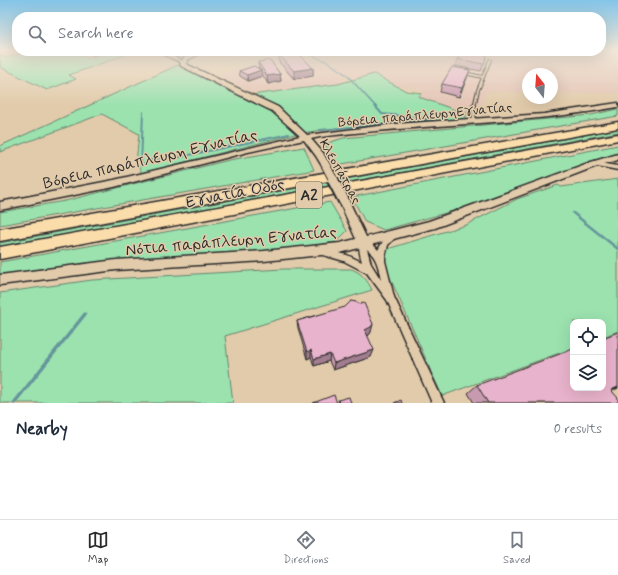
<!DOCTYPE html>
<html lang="en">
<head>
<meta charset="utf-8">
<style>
	:root { --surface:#fff; --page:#f6f6f7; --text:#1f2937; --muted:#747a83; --line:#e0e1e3; --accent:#2b2b2b }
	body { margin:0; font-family:Mynerve,sans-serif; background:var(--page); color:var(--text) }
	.controls { position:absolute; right:12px; bottom:12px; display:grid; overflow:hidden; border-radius:8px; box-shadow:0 4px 16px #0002 }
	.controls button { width:36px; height:36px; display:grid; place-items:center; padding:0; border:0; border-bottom:1px solid var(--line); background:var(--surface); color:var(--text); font:20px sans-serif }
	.compass { position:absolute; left:522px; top:68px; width:36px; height:36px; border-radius:50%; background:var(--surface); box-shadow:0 4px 16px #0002; rotate:343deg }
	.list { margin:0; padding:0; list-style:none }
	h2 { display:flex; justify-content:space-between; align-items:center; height:52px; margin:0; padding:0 16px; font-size:17px }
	h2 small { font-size:13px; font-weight:400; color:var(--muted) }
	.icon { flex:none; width:22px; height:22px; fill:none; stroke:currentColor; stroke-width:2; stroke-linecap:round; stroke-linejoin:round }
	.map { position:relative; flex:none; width:618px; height:403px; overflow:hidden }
	.search { position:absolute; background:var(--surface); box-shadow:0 4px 16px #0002; left:12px; right:12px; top:12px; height:44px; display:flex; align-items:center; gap:10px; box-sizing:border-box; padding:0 14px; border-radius:16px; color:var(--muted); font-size:15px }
	.sheet { height:116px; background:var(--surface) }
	nav { display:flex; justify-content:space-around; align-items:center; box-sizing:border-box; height:56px; border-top:1px solid var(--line); background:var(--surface); font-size:11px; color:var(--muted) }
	nav a { display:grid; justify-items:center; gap:2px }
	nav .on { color:var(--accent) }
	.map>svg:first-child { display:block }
	.built { fill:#e4c4b5 }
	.green { fill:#9be2af; stroke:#63866d }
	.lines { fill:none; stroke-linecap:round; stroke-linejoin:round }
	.stream-far3 { stroke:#65969b; stroke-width:1.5 }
	.stream-far2 { stroke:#65969b; stroke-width:2 }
	.stream-far1 { stroke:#65969b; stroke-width:2.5 }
	.stream { stroke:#65969b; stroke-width:3.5 }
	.lane-far1-casing { stroke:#2b2b2b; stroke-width:4 }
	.lane-casing { stroke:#2b2b2b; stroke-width:5.5 }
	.street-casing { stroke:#2b2b2b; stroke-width:3 }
	.secondary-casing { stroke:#2b2b2b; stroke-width:3 }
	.highway-casing { stroke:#2b2b2b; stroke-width:3 }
	.lane-far1 { stroke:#e2cbab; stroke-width:2 }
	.lane { stroke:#e2cbab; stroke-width:3 }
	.street { fill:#e2cbab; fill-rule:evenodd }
	.secondary { fill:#e2cbab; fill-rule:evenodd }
	.highway { fill:#fbddab; fill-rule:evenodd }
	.secondary-bridge-far1-casing { stroke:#2b2b2b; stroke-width:10; stroke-linecap:butt }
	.secondary-bridge-casing { stroke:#2b2b2b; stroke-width:14; stroke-linecap:butt }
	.secondary-bridge-far1 { stroke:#e2cbab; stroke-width:8 }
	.secondary-bridge { stroke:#e2cbab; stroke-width:10 }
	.wall { fill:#c89aaf; stroke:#2b2b2b }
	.shaded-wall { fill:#a27d8f; stroke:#2b2b2b }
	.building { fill:#e8b3cc; stroke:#2b2b2b }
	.labels { text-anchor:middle; stroke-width:3; stroke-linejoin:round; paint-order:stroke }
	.far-street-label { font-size:13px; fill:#2b2b2b; stroke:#e2cbab }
	.shield { fill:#e2cbab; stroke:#625b51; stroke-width:1 }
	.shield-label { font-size:15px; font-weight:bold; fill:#2b2b2b }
	.street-label { font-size:16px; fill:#2b2b2b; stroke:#e2cbab }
</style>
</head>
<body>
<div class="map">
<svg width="618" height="403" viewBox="0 0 618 403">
	<rect width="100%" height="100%" fill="#e2cbab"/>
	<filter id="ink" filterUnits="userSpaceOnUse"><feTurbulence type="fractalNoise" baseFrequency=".025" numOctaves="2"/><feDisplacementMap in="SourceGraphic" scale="8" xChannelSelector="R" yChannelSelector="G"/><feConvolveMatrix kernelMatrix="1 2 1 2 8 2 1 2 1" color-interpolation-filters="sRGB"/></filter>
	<g filter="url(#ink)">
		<path class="built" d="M601,50H618V93H552V74H528V92H486L479,112H461L420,97L423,90L340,75L346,81L338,84L253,93L219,75L261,61L206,51H601Z"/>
		<path class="green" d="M29,51H71L88,58L112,51H136L69,75L76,79L47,90L0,67V55L6,58Z
			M178,65L242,96L338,84L374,74L406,91L421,93L419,97L461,112H469L463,120L337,128L295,134L142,173L136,163L139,134L102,114L0,152V146Z
			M618,109V116L336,165L325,144L343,138L591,115Z
			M618,129V132L0,247V243Z
			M618,145V155L478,204L384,230L365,222L352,197Z
			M304,147L314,170L0,225V212L65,201L229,160Z
			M618,179V331L603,337V322H573V348L442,396L384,264V250L466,225L517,199L558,185L561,187Z
			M330,202L347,231L336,242L254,254L0,280V262Z
			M283,269H351C361,272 368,281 372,290L225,336L233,403H0V293L92,280Z"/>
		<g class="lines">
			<path class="stream-far3" d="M301,51L328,62L347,75L376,107"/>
			<path class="stream-far2" d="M375,106L382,114L433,119
				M320,130L427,120
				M141,166L151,160L175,158L289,134
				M141,166L143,112"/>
			<path class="stream-far1" d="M573,213L618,249"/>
			<path class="stream" d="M14,403L85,314"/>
			<g class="lane-far1-casing">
				<path id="lane-far1" d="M167,51H179
					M464,73L483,77
					M474,107L478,90L490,60"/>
			</g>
			<g class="lane-casing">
				<path id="lane" d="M474,121V106"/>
			</g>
			<g class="street-casing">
				<path id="street" d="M156,51H161L185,62L182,63Z
					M594,162L618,166V170L592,165L591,164Z
					M394,232L397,233L398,235L388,245L385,257V261L394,297L444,403H432L387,300L367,273L344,261L320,254L319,252L320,250L323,249L347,255L362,262C360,255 358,247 360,240C366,238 375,245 378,250L385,238ZM367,249C377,257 379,269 381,280L371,264Z"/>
			</g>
			<g class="secondary-casing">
				<path id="secondary" d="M198,51H206L189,59L186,64L278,107L307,135L395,124L544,114L618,103V107C519,125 419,124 320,137L311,139L323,153L329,164L325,167L322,166L316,156L304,140L248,152L114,187L0,210V202L114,180L300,136L272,111L181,66L180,62L185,57Z
					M618,154V160L597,166L435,228L340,253L264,261L116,270L0,285V275L116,260L264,251L340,243L356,239L339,201L340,199H348L366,237L429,221L591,162Z"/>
			</g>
			<g class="highway-casing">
				<path id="highway" d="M618,122V128L0,241V229Z
					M618,134V140L0,259V247Z"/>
			</g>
			<use href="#lane-far1" class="lane-far1"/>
			<use href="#lane" class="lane"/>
			<use href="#street" class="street"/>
			<use href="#secondary" class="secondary"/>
			<use href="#highway" class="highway"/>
			<g class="secondary-bridge-far1-casing">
				<path id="secondary-bridge-far1" d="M325,164L334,181"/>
			</g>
			<g class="secondary-bridge-casing">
				<path id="secondary-bridge" d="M333,180L344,201"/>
			</g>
			<use href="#secondary-bridge-far1" class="secondary-bridge-far1"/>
			<use href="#secondary-bridge" class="secondary-bridge"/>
		</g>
		<path class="wall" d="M86,51H102L92,55Z
			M488,52L481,71L455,66L457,59Z
			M279,55L313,68V76L294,79L279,62Z
			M258,62L280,74L281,81L268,84L262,74V76L248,81L240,76L239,71L259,69Z
			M467,78L459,97L440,92L442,84Z
			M360,304L371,332L369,335L367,336L371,357L333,370L329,361L314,366L311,357L307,359L298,328L297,321Z
			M477,385L618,388L612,391L618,403H474L468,393Z"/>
		<path class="shaded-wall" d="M90,51H102L92,55Z
			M313,68V76L294,79V71Z
			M261,70L262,76L248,81L247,75Z
			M470,70L467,78L459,97L462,88Z
			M280,74L281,81L268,84L267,76Z
			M373,324L371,332L369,335L363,338L365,330Z
			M311,350V357L307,359V352Z
			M374,350L371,357L333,370L334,363Z
			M330,354L329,361L314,366V359Z
			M618,387V388L595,398L611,390Z"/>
		<path class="building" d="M462,51H483L488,52L484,64L457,59Z
			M297,52L313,68L294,71L279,55Z
			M270,60L280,74L267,76L258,62Z
			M254,66L261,70L247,75L239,71Z
			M452,67L470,70L462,88L442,84Z
			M351,301L356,302L360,304L364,303L373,324L371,327L365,330L374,350L334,363L330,354L314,359L311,350L307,352L297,321L345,307Z
			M618,332V387L611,390L618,398V403H488L477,385L573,349V388H603V338Z
			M334,395L337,403H313Z
			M349,397L351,403H339L338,400Z
			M401,400L402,403H394Z"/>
	</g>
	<linearGradient id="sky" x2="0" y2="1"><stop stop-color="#83c4e7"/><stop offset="0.47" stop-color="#f2e8d9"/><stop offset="1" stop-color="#f2e8d9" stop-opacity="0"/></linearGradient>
	<rect width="618" height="106" fill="url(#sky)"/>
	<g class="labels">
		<g class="far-street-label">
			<text transform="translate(425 114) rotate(-5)" y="5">Βόρεια παράπλευρηΕγνατίας</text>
			<text transform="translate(341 171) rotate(61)" y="5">Κλεοπάτρας</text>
		</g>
		<rect class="shield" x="296" y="182" width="26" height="26" rx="3"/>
		<g class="shield-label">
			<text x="309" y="200">Α2</text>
		</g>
		<g class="street-label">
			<text transform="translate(150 158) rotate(-13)" y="6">Βόρεια παράπλευρη Εγνατίας</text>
			<text transform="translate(235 192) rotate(-11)" y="6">Εγνατία Οδός</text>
			<text transform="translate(231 240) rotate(-5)" y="6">Νότια παράπλευρη Εγνατίας</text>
		</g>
	</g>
</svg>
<div class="controls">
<button><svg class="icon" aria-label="locate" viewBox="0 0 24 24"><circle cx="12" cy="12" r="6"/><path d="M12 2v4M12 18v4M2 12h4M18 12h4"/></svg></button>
<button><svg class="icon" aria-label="layers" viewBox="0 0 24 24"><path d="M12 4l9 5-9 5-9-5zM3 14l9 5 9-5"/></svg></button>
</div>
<svg class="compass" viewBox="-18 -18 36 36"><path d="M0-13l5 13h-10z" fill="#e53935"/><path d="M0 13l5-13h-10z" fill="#747a83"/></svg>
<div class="search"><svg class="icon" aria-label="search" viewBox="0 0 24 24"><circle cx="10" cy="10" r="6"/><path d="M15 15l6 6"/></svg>Search here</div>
</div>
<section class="sheet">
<h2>Nearby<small>0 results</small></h2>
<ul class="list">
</ul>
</section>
<nav>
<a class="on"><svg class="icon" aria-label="map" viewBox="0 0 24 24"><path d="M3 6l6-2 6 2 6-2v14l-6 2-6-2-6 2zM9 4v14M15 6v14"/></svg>Map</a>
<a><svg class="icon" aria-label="directions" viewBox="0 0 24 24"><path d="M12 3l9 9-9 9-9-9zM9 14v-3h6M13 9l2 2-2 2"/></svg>Directions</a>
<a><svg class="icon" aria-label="saved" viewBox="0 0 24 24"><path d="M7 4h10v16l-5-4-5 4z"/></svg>Saved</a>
</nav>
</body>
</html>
